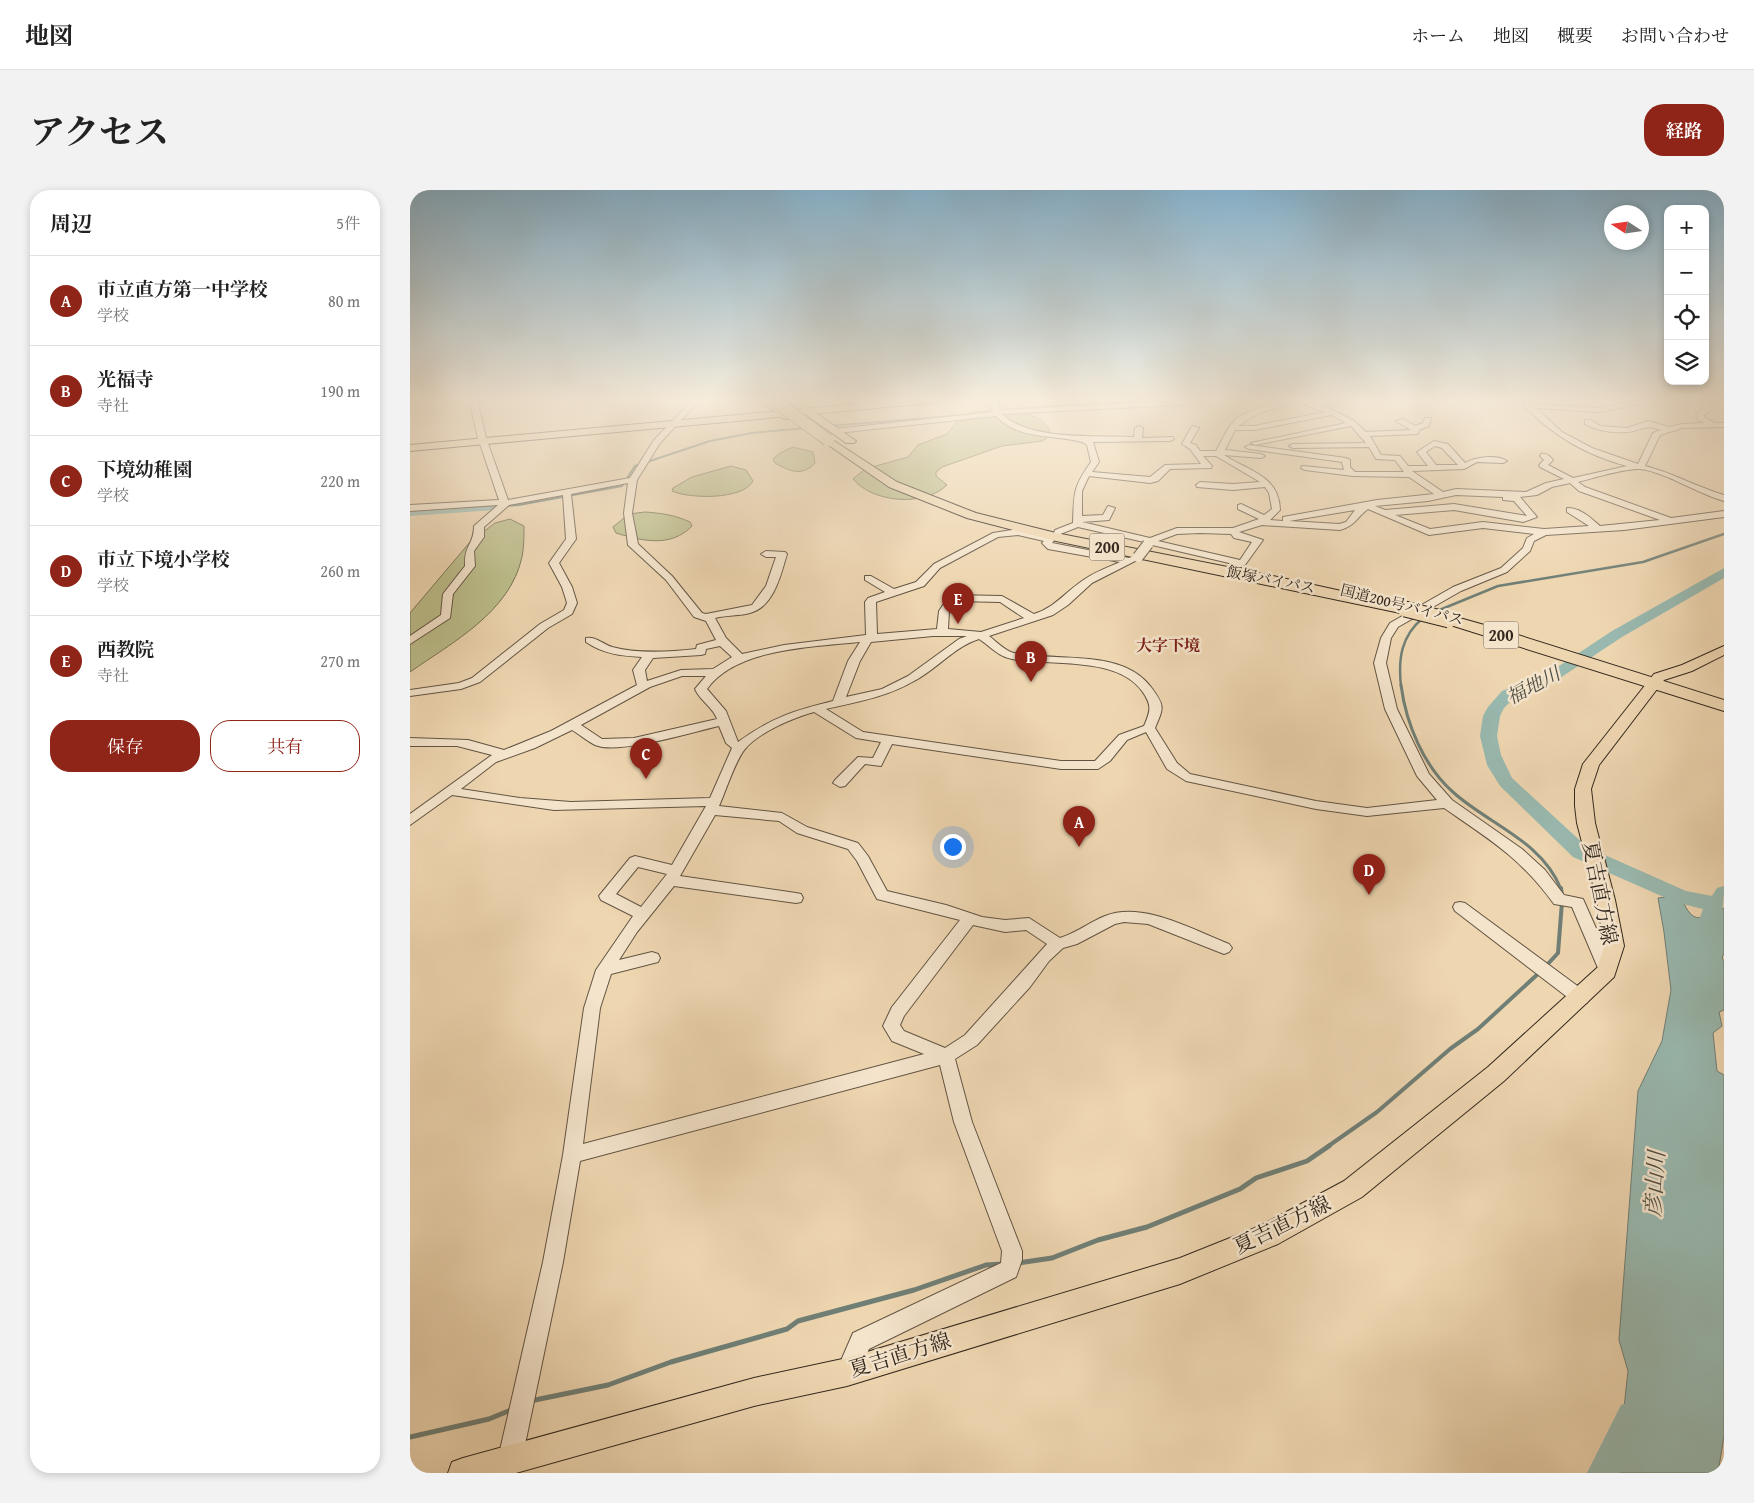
<!DOCTYPE html>
<html lang="ja">
<head>
<meta charset="utf-8">
<style>
	:root { --surface:#fff; --page:#f2f2f2; --text:#222; --muted:#767676; --line:#e0e0e0; --accent:#8f2418 }
	body { margin:0; font-family:"Gentium Book Plus","Noto Serif JP",serif; background:var(--page); color:var(--text) }
	.controls { position:absolute; right:15px; top:15px; display:grid; overflow:hidden; border-radius:10px; box-shadow:0 2px 8px #0003 }
	.controls button { width:45px; height:45px; display:grid; place-items:center; padding:0; border:0; border-bottom:1px solid var(--line); background:var(--surface); color:var(--text); font:25px sans-serif }
	.compass { position:absolute; left:1194px; top:15px; width:45px; height:45px; border-radius:50%; background:var(--surface); box-shadow:0 2px 8px #0003; rotate:282deg }
	.you { position:absolute; left:542px; top:656px; width:18px; height:18px; margin:-12px; border:4px solid #fff; border-radius:50%; background:#1a73e8; box-shadow:0 0 0 8px #1a73e833 }
	.badge { display:grid; place-items:center; width:32px; height:32px; border-radius:50%; background:var(--accent); color:#fff; font-size:16px; font-weight:700 }
	.pin { position:absolute; translate:-50% -41px; filter:drop-shadow(0 1px 2px #0008) }
	.pin::after { content:''; position:absolute; top:26px; width:18px; height:15px; background:inherit; clip-path:polygon(0 0,100% 0,50% 100%) }
	.list { margin:0; padding:0; list-style:none }
	h2 { display:flex; justify-content:space-between; align-items:center; height:65px; margin:0; padding:0 20px; font-size:21px }
	h2 small { font-size:16px; font-weight:400; color:var(--muted) }
	.list li { display:grid; grid-template-columns:32px 1fr auto; gap:15px; align-items:center; box-sizing:border-box; height:90px; padding:0 20px; border-top:1px solid var(--line) }
	.list b { display:block; font-size:19px; white-space:nowrap }
	.list p { margin:0; font-size:16px; white-space:nowrap; color:var(--muted) }
	.list em { font-size:16px; font-style:normal; color:var(--muted) }
	.actions { display:flex; gap:10px; padding:15px 20px }
	.actions a { flex:1; padding:11px 0; border:1px solid var(--accent); border-radius:20px; text-align:center; font-size:18px; color:var(--accent) }
	.actions .main { background:var(--accent); color:#fff }
	.icon { flex:none; width:28px; height:28px; fill:none; stroke:currentColor; stroke-width:2; stroke-linecap:round; stroke-linejoin:round }
	.map { position:relative; flex:none; width:1314px; height:1283px; overflow:hidden; border-radius:20px }
	header { display:flex; align-items:center; gap:30px; box-sizing:border-box; height:70px; padding:0 25px; background:var(--surface); border-bottom:1px solid var(--line) }
	header strong { font-size:24px }
	nav { display:flex; gap:28px; margin-inline-start:auto; font-size:18px }
	.intro { display:flex; align-items:center; justify-content:space-between; box-sizing:border-box; height:120px; padding:0 30px }
	h1 { margin:0; font-size:35px }
	.button { padding:12px 22px; border-radius:20px; background:var(--accent); color:#fff; font-size:18px; font-weight:700 }
	main { display:flex; gap:30px; padding:0 30px }
	aside { flex:1; background:var(--surface); border-radius:20px; box-shadow:0 2px 8px #0003 }
	.map>svg:first-child { display:block }
	.green { fill:#bbbd8a; stroke:#777254 }
	.water { fill:#99b9b0; stroke:#707f76 }
	.lines { fill:none; stroke-linecap:round; stroke-linejoin:round }
	.stream-far4 { stroke:#707f76; stroke-width:2 }
	.stream-far3 { stroke:#707f76; stroke-width:2.5 }
	.stream-far2 { stroke:#707f76; stroke-width:3 }
	.stream-far1 { stroke:#707f76; stroke-width:4 }
	.stream { stroke:#707f76; stroke-width:5 }
	.river { fill:#99b9b0; fill-rule:evenodd }
	.minor-casing { stroke:#625443; stroke-width:2 }
	.major-casing { stroke:#33281e; stroke-width:2 }
	.highway-casing { stroke:#33281e; stroke-width:2 }
	.minor { fill:#f4e4cc; fill-rule:evenodd }
	.major { fill:#eed6b1; fill-rule:evenodd }
	.highway { fill:#eed6b1; fill-rule:evenodd }
	.minor-bridge-casing { stroke:#625443; stroke-width:12; stroke-linecap:butt }
	.highway-bridge-far1-casing { stroke:#33281e; stroke-width:13; stroke-linecap:butt }
	.highway-bridge-casing { stroke:#33281e; stroke-width:17; stroke-linecap:butt }
	.minor-bridge { stroke:#f4e4cc; stroke-width:10 }
	.highway-bridge-far1 { stroke:#eed6b1; stroke-width:12 }
	.highway-bridge { stroke:#eed6b1; stroke-width:15 }
	.labels { text-anchor:middle; stroke-width:5; stroke-linejoin:round; paint-order:stroke }
	.far-street-label { font-size:15px; fill:#33281e; stroke:#f4e4cc }
	.shield { fill:#f4e4cc; stroke:#6d6052; stroke-width:1 }
	.shield-label { font-size:16px; font-weight:bold; fill:#33281e }
	.far-quarter-label { font-size:16px; font-weight:bold; fill:#7a1f14; stroke:#f4e4cc }
	.water-label { font-size:19px; font-style:italic; fill:#4c4c42; stroke:#f4e4cc }
	.near-street-label { font-size:21px; fill:#33281e; stroke:#f4e4cc }
	.near-water-label { font-size:22px; font-style:italic; fill:#4c4c42; stroke:#f4e4cc }
</style>
</head>
<body>
<header>
<strong>地図</strong>
<nav><a>ホーム</a><a>地図</a><a>概要</a><a>お問い合わせ</a></nav>
</header>
<div class="intro"><h1>アクセス</h1><a class="button">経路</a></div>
<main>
<aside>
<h2>周辺<small>5件</small></h2>
<ul class="list">
<li><span class="badge">A</span><div><b>市立直方第一中学校</b><p>学校</p></div><em>80 m</em></li>
<li><span class="badge">B</span><div><b>光福寺</b><p>寺社</p></div><em>190 m</em></li>
<li><span class="badge">C</span><div><b>下境幼稚園</b><p>学校</p></div><em>220 m</em></li>
<li><span class="badge">D</span><div><b>市立下境小学校</b><p>学校</p></div><em>260 m</em></li>
<li><span class="badge">E</span><div><b>西教院</b><p>寺社</p></div><em>270 m</em></li>
</ul>
<div class="actions"><a class="main">保存</a><a>共有</a></div>
</aside>
<div class="map">
<svg width="1314" height="1283" viewBox="0 0 1314 1283">
	<rect width="100%" height="100%" fill="#eed6b1"/>
	<filter id="stains"><feTurbulence type="fractalNoise" baseFrequency=".004" numOctaves="4"/><feColorMatrix values="0 0 0 0 .2 0 0 0 0 .09 0 0 0 0 .02 0 0 0 .5 -.17"/></filter>
	<radialGradient id="worn" r=".72"><stop offset=".6" stop-color="#630" stop-opacity="0"/><stop offset="1" stop-color="#630" stop-opacity=".3"/></radialGradient>
	<path class="green" d="M575,221C596,222 631,219 640,242L637,248L632,251L592,256L532,277L526,282V286L537,295C514,317 463,313 443,289L455,279L498,267L508,255L537,244L551,227L562,222Z
		M383,257L403,262L405,273C392,287 379,281 365,273L363,269L370,263Z
		M321,276L336,280L343,291C333,310 280,309 262,301L263,298L282,287Z
		M235,322C251,323 265,325 280,332L282,336C261,358 232,351 206,343L203,337L219,324Z
		M100,329L114,336C114,346 114,357 112,367C100,422 43,452 0,482V423L60,352L85,333Z"/>
	<path class="water" d="M1264,706L1272,709C1283,736 1292,729 1314,718V763L1312,768L1314,771V820L1309,822L1312,836L1303,843L1307,881L1314,885V1246L1308,1283H1207L1218,1181L1209,1150L1228,901L1252,851L1261,800L1254,742L1248,708Z"/>
	<g class="lines">
		<path class="stream-far4" d="M770,211L782,209
			M610,219L663,214L749,212
			M406,237L554,225
			M81,317L109,315L212,296L225,276L300,251L342,243L395,238"/>
		<path class="stream-far3" d="M1027,421L1088,396L1233,372L1314,344
			M991,496C988,469 991,446 1013,428"/>
		<path class="stream-far2" d="M991,495C996,534 1014,577 1044,603C1080,635 1132,651 1151,699"/>
		<path class="stream-far1" d="M1151,698L1152,706
			M1136,776L1148,763L1152,712
			M917,957L967,922L1040,859L1068,839L1130,782"/>
		<path class="stream" d="M608,1073L642,1068L688,1050L737,1037L830,999L846,988L897,971L919,956
			M120,1211L198,1195L261,1172L377,1139L388,1131L504,1100L576,1075L592,1074
			M0,1247L79,1229L101,1220"/>
		<path class="river" d="M81,313L87,317L85,320L0,326V318Z
			M1314,378V388L1212,447L1150,488L1104,508L1094,518L1090,526L1087,546L1091,565L1102,588L1177,657L1276,701L1302,706L1307,698L1314,696C1314,716 1311,737 1300,756L1293,758L1286,756L1282,750L1293,719L1265,712L1163,667L1090,596L1077,575L1070,546L1073,526L1078,517L1092,501L1140,482L1202,441Z
			M1222,1211L1233,1215L1237,1226L1210,1283H1177L1211,1215Z"/>
		<g class="minor-casing">
			<path id="minor" d="M59,209H67L76,248L98,310L220,288L244,250L284,209H291L250,253L227,290L222,323L228,354L262,386L292,423L296,424L342,415L356,396L366,367H356L351,364L356,361L375,362L377,364C371,384 364,417 340,423C329,426 317,425 305,428L316,448L332,464L374,455L456,445L455,412L458,408L475,402L455,390V386H461L484,399L506,392L524,374L583,343L608,339L639,346L644,343L645,340L663,333C664,303 663,297 681,272L677,255L672,252C643,244 608,250 586,226L427,243L423,241L424,239L583,222L579,209H587L590,220L799,209L771,215L592,224C619,251 688,245 724,247L725,238L729,236L733,238L732,248L763,247L764,249L760,251L683,252L689,272L682,282L740,287L755,275L791,274L780,259L772,254L782,236L789,238L780,253L786,255L790,261H806L819,237L828,227L843,220L882,209H893L917,217L944,231L956,242L1001,240L986,231L993,229L1005,236L1013,233L1015,228H1021L1019,236L1009,240L1008,244L960,246L971,265L990,266L998,276H1018L1007,262L1024,251L1038,254L1055,273C1065,267 1087,264 1097,271L1093,273L1067,272L1054,279L1002,281L1033,302L1046,299L1116,302L1136,293L1154,289L1130,277L1129,275L1134,270L1130,266L1131,264C1136,263 1140,266 1143,270L1138,275L1163,288L1217,276C1174,265 1137,242 1108,209H1115L1121,214L1189,218L1237,209H1252L1189,222L1126,218L1152,242L1182,258L1228,274L1243,243L1251,240C1232,233 1233,241 1217,242C1202,243 1188,241 1175,234V230H1181L1190,236L1217,238L1238,231L1259,237L1272,234L1295,233L1288,230L1286,224L1295,218L1287,209H1294L1303,219L1294,225V227L1305,233H1314V237L1272,238L1250,245L1235,276C1263,283 1287,297 1314,305V311C1286,303 1256,282 1230,279C1216,278 1183,288 1168,292L1175,297L1261,328L1314,321V327L1214,340L1136,345L1124,351L1120,361L1097,382L1051,401L988,437L981,448L976,473L987,519L1019,584L1042,610L1112,659L1135,680L1154,705L1173,709L1205,781L1203,785L1197,787L1191,785L1162,717L1144,714C1111,668 1079,649 1034,618L957,626L906,619L776,591L757,579L736,542L717,550L700,571L688,579H651L482,554L471,576L455,574L435,596L430,597L423,593L425,590L448,567L463,568L471,552L446,548L404,522C383,528 349,542 335,559C326,569 315,603 309,616L372,623L397,637L448,653L458,666L477,701L536,715L572,727L595,730L619,728L650,748C666,743 680,732 695,726C733,711 783,740 819,754L822,758L819,762L814,764L738,734L714,732L705,734L667,754L653,758L639,771L620,797L567,855L545,869L562,932L612,1061V1070L606,1087L459,1159L445,1190L437,1193L429,1190L426,1182L443,1143L591,1073L592,1061L544,932L530,875L170,971L153,1072L112,1269L108,1277L100,1281L92,1277L88,1269L133,1072L153,965L174,818L186,780L223,726L191,710L189,706L220,668L225,666L262,675L296,616L144,620L42,605L0,635V624L82,565L47,556H0V548L58,550L94,560L141,541L227,495L223,480L232,467C212,466 193,464 176,452V448C185,446 193,454 202,457C228,464 259,462 286,459L287,455L306,450L296,431L284,427L256,390L218,355L214,323L218,293L161,304L166,349L149,373L162,397L167,413L162,424L138,438L70,492L51,499L0,506V500L49,493L62,488L130,434L154,420L157,413L152,397L139,373L156,349L153,305L99,315L74,337V347L64,361L65,376L43,404L40,428L0,454V446L31,425L33,404L55,376C54,354 64,355 64,336L88,315L0,321V315L89,310L68,248ZM887,212L915,222L844,236H828L849,223ZM922,225L936,233L841,253L845,255L941,236L956,253L883,254L879,256L883,258L959,257L966,269L985,270L994,282H945L940,277V270L936,268L839,255L835,257L839,259L932,272L934,280L892,276L891,278L895,280L943,286L999,287L1024,304L967,310L873,327V331L860,330L870,320C869,285 838,281 814,265L851,268L855,266L851,264L815,260L825,240H844ZM1025,256L1032,258L1048,275H1026L1016,262ZM793,266H806L850,292L823,294L790,292L786,295L787,297L823,300L855,297L859,303L862,319L854,325L831,314L828,315V319L849,329L823,338H767L740,348L672,332L699,330L705,318L698,316L693,325L672,326V301L679,286L740,293L748,291L760,279L801,278L802,276ZM1160,293L1169,301L1250,330L1190,336C1181,328 1169,317 1157,318V322L1179,336L1134,339L1073,332L1020,339L985,325L1044,320L1113,332L1127,327L1110,307L1127,305L1142,297ZM1046,305L1093,307V310L1104,311L1117,326L1044,314L975,320L965,316L1018,311ZM958,319L1019,345L1073,338L1124,344L1117,348L1113,358L1091,378L1043,397L980,433L971,448L964,473L975,519L1007,586L1027,610L957,618L906,611L780,584L767,573L745,538C754,517 755,516 741,497C712,458 647,472 604,463C595,461 587,452 579,446L643,425L658,415L682,393L733,367L728,364L719,368L642,353L648,345L668,337L734,352L735,356L742,355L832,376L835,375L853,350L829,342L852,335L930,340C945,336 946,328 958,319ZM945,320L936,332L929,334L879,331ZM790,343L821,344L824,348L842,352L830,370L748,351L767,344ZM608,345L634,351L632,353L638,359L710,372C699,377 685,382 675,389C656,401 646,417 624,424L592,406L543,405L539,406L529,421L527,439L467,444L466,412L514,396L530,378L588,347ZM546,411L590,412L614,428L571,442L538,439L539,421ZM523,446H557L549,449L498,486L472,499L436,507L450,471L461,452ZM569,449C580,456 589,467 602,469C641,476 707,466 732,501C742,515 741,520 734,536L709,545L685,571H651L453,542L416,519C446,512 477,507 504,491C527,479 544,457 569,449ZM450,452L438,471L423,511C383,521 363,527 328,552L316,521L297,499C326,458 403,457 450,452ZM310,456L322,467L303,479L271,480L237,491L235,480L243,468L291,465L295,464L296,459ZM272,486H296L285,499C290,511 303,517 307,529L224,548L192,549L171,535L240,497ZM309,536L316,553L322,558L300,608L161,612L110,608L51,599L86,572L125,558L162,540C169,544 177,551 185,555C209,565 282,542 309,536ZM305,625L369,631L387,643L438,659L447,671L467,709L550,730L482,817L473,836L482,851L514,864L173,954L190,818L201,784L248,772L250,768L248,764L242,762L209,770L227,742L264,696L386,713L391,712L393,708L391,704L386,703L270,686ZM228,677L257,684L231,717L206,704ZM563,735L595,742L616,740L637,754L555,845L535,858L494,841L490,835L494,826Z
				M1050,712L1055,713L1177,803L1179,808L1177,813L1171,814L1165,813L1045,721L1043,717L1045,713Z"/>
		</g>
		<g class="major-casing">
			<path id="major" d="M501,209H536L532,212L0,261V255Z
				M1314,456V465L1282,481L1254,490L1189,575L1181,599L1185,633L1205,710L1214,756L1204,787L1094,891L952,1007L868,1054L770,1094L437,1196L344,1216L106,1283H38L42,1272L53,1268L344,1188L437,1168L770,1068L850,1036L934,991L1078,877L1188,777L1194,756L1187,710L1167,633L1165,616V599L1173,574L1244,484L1272,475Z"/>
		</g>
		<g class="highway-casing">
			<path id="highway" d="M348,209H360L383,227L382,229H374Z
				M374,209H386L446,251L444,253H436Z
				M418,247L487,292L566,323L646,343L863,386L1000,416L1003,419L995,424L646,351L557,328L479,297L414,252V248Z
				M1039,425L1092,440L1314,510V521L1034,433L1031,430L1034,427Z"/>
		</g>
		<use href="#minor" class="minor"/>
		<use href="#major" class="major"/>
		<use href="#highway" class="highway"/>
		<g class="minor-bridge-casing">
			<path id="minor-bridge" d="M728,367L738,354"/>
		</g>
		<g class="highway-bridge-far1-casing">
			<path id="highway-bridge-far1" d="M362,209L418,250"/>
		</g>
		<g class="highway-bridge-casing">
			<path id="highway-bridge" d="M995,419L1039,430"/>
		</g>
		<use href="#minor-bridge" class="minor-bridge"/>
		<use href="#highway-bridge-far1" class="highway-bridge-far1"/>
		<use href="#highway-bridge" class="highway-bridge"/>
	</g>
	<linearGradient id="sky" x2="0" y2="1"><stop stop-color="#88b6d2"/><stop offset="0.54" stop-color="#f7eddc"/><stop offset="1" stop-color="#f7eddc" stop-opacity="0"/></linearGradient>
	<rect width="1314" height="389" fill="url(#sky)"/>
	<g class="labels">
		<g class="far-street-label">
			<text transform="translate(861 390) rotate(11)" y="5">飯塚バイパス</text>
			<text transform="translate(992 415) rotate(14)" y="5">国道200号バイパス</text>
		</g>
		<g class="shield">
			<rect x="679.5" y="343.5" width="35" height="27" rx="4"/>
			<rect x="1073.5" y="431.5" width="35" height="27" rx="4"/>
		</g>
		<g class="shield-label">
			<text x="697" y="363">200</text>
			<text x="1091" y="451">200</text>
		</g>
		<g class="far-quarter-label">
			<text x="758" y="461">大字下境</text>
		</g>
		<g class="water-label">
			<text transform="translate(1123 495) rotate(-28)" y="7">福地川</text>
		</g>
		<g class="near-street-label">
			<text transform="translate(1190 703) rotate(79)" y="7">夏吉直方線</text>
			<text transform="translate(872 1035) rotate(-26)" y="7">夏吉直方線</text>
			<text transform="translate(490 1165) rotate(-17)" y="7">夏吉直方線</text>
		</g>
		<g class="near-water-label">
			<text transform="translate(1244 994) rotate(-86)" y="8">彦山川</text>
		</g>
	</g>
	<rect width="100%" height="100%" filter="url(#stains)"/>
	<rect width="100%" height="100%" fill="url(#worn)"/>
</svg>
<div class="controls">
<button>+</button>
<button>−</button>
<button><svg class="icon" aria-label="locate" viewBox="0 0 24 24"><circle cx="12" cy="12" r="6"/><path d="M12 2v4M12 18v4M2 12h4M18 12h4"/></svg></button>
<button><svg class="icon" aria-label="layers" viewBox="0 0 24 24"><path d="M12 4l9 5-9 5-9-5zM3 14l9 5 9-5"/></svg></button>
</div>
<svg class="compass" viewBox="-18 -18 36 36"><path d="M0-13l5 13h-10z" fill="#e53935"/><path d="M0 13l5-13h-10z" fill="#767676"/></svg>
<div class="you"></div>
<div class="pin badge" style="left:669px;top:657px">A</div>
<div class="pin badge" style="left:621px;top:492px">B</div>
<div class="pin badge" style="left:236px;top:589px">C</div>
<div class="pin badge" style="left:959px;top:705px">D</div>
<div class="pin badge" style="left:548px;top:434px">E</div>
</div>
</main>
</body>
</html>
